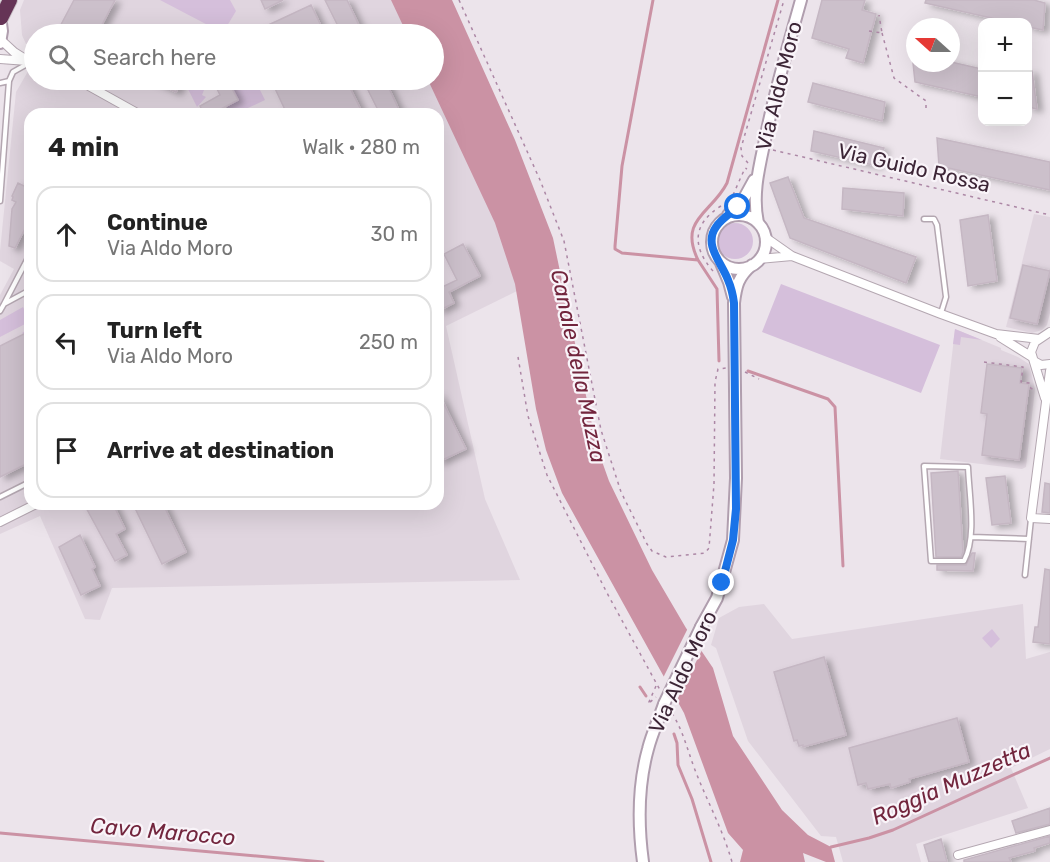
<!DOCTYPE html>
<html lang="en">
<head>
<meta charset="utf-8">
<style>
	:root { --surface:#fff; --page:#f6f6f6; --text:#222; --muted:#767676; --line:#e0e0e0 }
	body { margin:0; font-family:Rubik,sans-serif; background:var(--page); color:var(--text) }
	.controls { position:absolute; right:18px; top:18px; display:grid; overflow:hidden; border-radius:12px; box-shadow:0 6px 24px #0002 }
	.controls button { width:54px; height:54px; display:grid; place-items:center; padding:0; border:0; border-bottom:2px solid var(--line); background:var(--surface); color:var(--text); font:30px sans-serif }
	.compass { position:absolute; left:906px; top:18px; width:54px; height:54px; border-radius:50%; background:var(--surface); box-shadow:0 6px 24px #0002; rotate:291deg }
	.stop { position:absolute; width:18px; height:18px; margin:-14px; border:4px solid #1a73e8; border-radius:50%; background:#fff }
	.stop.end { background:#1a73e8; border-color:#fff; box-shadow:0 2px 6px #0008 }
	.list { margin:0; padding:0; list-style:none }
	h2 { display:flex; justify-content:space-between; align-items:center; height:78px; margin:0; padding:0 24px; font-size:26px }
	h2 small { font-size:20px; font-weight:400; color:var(--muted) }
	.list li { display:grid; grid-template-columns:39px 1fr auto; gap:18px; align-items:center; box-sizing:border-box; height:96px; margin:0 12px 12px; padding:0 12px; border:2px solid var(--line); border-radius:18px }
	.list b { display:block; font-size:22px; white-space:nowrap }
	.list p { margin:0; font-size:20px; white-space:nowrap; color:var(--muted) }
	.list em { font-size:20px; font-style:normal; color:var(--muted) }
	.icon { flex:none; width:33px; height:33px; fill:none; stroke:currentColor; stroke-width:2; stroke-linecap:round; stroke-linejoin:round }
	.map { position:relative; flex:none; width:1050px; height:862px; overflow:hidden }
	.search { position:absolute; background:var(--surface); box-shadow:0 6px 24px #0002; left:24px; top:24px; width:420px; height:66px; display:flex; align-items:center; gap:15px; box-sizing:border-box; padding:0 21px; border-radius:33px; color:var(--muted); font-size:22px }
	.panel { position:absolute; background:var(--surface); box-shadow:0 6px 24px #0002; left:24px; top:108px; width:420px; height:402px; border-radius:18px }
	.map>svg:first-child { display:block }
	.built { fill:#e0d5df; fill-rule:evenodd }
	.green { fill:#d5bfdb }
	.water { fill:#cb92a4 }
	.pier { fill:#ece4eb }
	.lines { fill:none; stroke-linecap:round; stroke-linejoin:round }
	.stream { stroke:#cb92a4; stroke-width:3 }
	.building { fill:#ccc0cb; stroke:#c5b7c3; stroke-width:1.5; filter:url(#shadow) }
	.lane-casing { stroke:#b4a7b1; stroke-width:7 }
	.street-casing { stroke:#b4a7b1; stroke-width:10 }
	.secondary-casing { stroke:#b09eae; stroke-width:14 }
	.highway-casing { stroke:#c8c2c7; stroke-width:16 }
	.path { stroke:#ac87a5; stroke-width:1.5; stroke-dasharray:3 4.5; stroke-linecap:butt }
	.lane { stroke:#fff; stroke-width:4 }
	.street { stroke:#fff; stroke-width:8 }
	.secondary { stroke:#fff; stroke-width:10 }
	.highway { stroke:#653456; stroke-width:14 }
	.secondary-bridge-casing { stroke:#b09eae; stroke-width:14; stroke-linecap:butt }
	.secondary-bridge { stroke:#fff; stroke-width:10 }
	.route { stroke:#1a73e8; stroke-width:8 }
	.labels { text-anchor:middle; stroke-width:4.5; stroke-linejoin:round; paint-order:stroke }
	.street-label { font-size:21px; fill:#3c2536; stroke:#f9f4f9 }
	.water-label { font-size:22px; font-style:italic; fill:#72253d; stroke:#f9f4f9 }
</style>
</head>
<body>
<div class="map">
<svg width="1050" height="862" viewBox="0 0 1050 862">
	<defs>
		<filter id="shadow"><feDropShadow dx="5.5" dy="3" stdDeviation="3" flood-color="#0004"/></filter>
	</defs>
	<rect width="100%" height="100%" fill="#ece4eb"/>
	<path class="built" d="M24,0H404L419,34H34V50L26,44L22,35L20,10Z
		M34,61V80H434L527,286L446,326L485,499L520,580L112,588L100,620L85,619L40,516L0,534V295L14,269L0,261V251L16,92ZM30,114H438V504H30Z
		M1034,214L1050,217V313L1047,325L1042,330L1032,333L1006,327Z
		M955,329L1001,348V350L1018,357L1029,364L1035,389L1026,467L1022,469L940,459Z
		M764,604L792,639L1023,604L1026,659L1050,652V749L1011,768L1028,808L916,844L921,862H843L836,837L821,836L748,741L716,648L711,645L719,618L739,607Z"/>
	<path class="green" d="M160,0H230L236,11L224,31L228,26L232,34H223V33Z
		M193,80H255L265,100L235,114H230L226,106L238,100L228,82L214,89L206,85L202,95L206,97L197,107L188,89Z
		M717 241a18 18 0 1 1 36 0a18 18 0 1 1-36 0Z
		M781,284L940,345L921,393L762,332Z
		M23,307L30,322V331L23,334L22,333L28,329L25,324L0,337V320Z
		M955,329L982,340L961,337L960,345L953,344Z
		M992,629L1000,639L991,648L982,638Z"/>
	<path class="water" d="M391,0H452L515,140L553,238L593,429L599,453L609,481L652,570L686,628L713,668L733,736L782,810L808,835L831,847L835,862H826L803,853L805,862H740L743,850L728,833L684,713L562,493L546,450L536,409L515,284L495,223L428,80H434V34H407Z"/>
	<path class="pier" d="M689,626L703,648L675,704L662,680Z"/>
	<g class="lines">
		<path class="stream" d="M653,0L622,166L615,246V249L622,253L698,260L717,289L719,361
			M698,260C678,219 712,213 727,183L778,0
			M748,371L828,399L835,407L843,566
			M640,687L646,696
			M674,734L677,743L678,765L692,799L711,862
			M0,833L323,862
			M831,847L869,838L893,830L1050,758"/>
	</g>
	<path class="building" d="M74,0H115L97,34H56Z
		M261,0H283L265,9Z
		M325,0H347L363,34H342Z
		M822,0H865L862,10L876,14L863,63L846,58L849,49L812,38Z
		M926,0H1034L1045,3L1043,30L1028,27V22H1009L925,3Z
		M311,5L325,34H249Z
		M951,62L982,69V97L915,82L913,63Z
		M1028,71H1032L1037,109L1028,107Z
		M150,80H182L176,92Z
		M271,80H346L363,114H287Z
		M363,80H385L401,114H380Z
		M228,81L238,100L217,111L219,114H204L200,106L220,95L216,87Z
		M813,83L885,102L882,121L808,102Z
		M814,131L884,148L877,166L811,151Z
		M937,138L1050,162V190L939,166Z
		M30,176V219L15,248L9,246L12,209L16,202L12,200L13,197L12,196L18,183L24,186Z
		M788,177L804,218L916,257L906,283L790,238L770,183Z
		M843,188L904,193L903,216L842,209Z
		M988,215L997,281L968,286L960,220Z
		M463,244L480,276L449,292L454,303L438,311V289L457,280L444,254Z
		M1023,265L1050,271L1037,324L1010,318Z
		M30,331V462L0,477V346Z
		M987,364L1022,368L1020,383L1029,384L1019,460L982,455L987,414L981,413Z
		M438,392L466,449L438,462Z
		M958,471L963,552L961,557H936L931,473Z
		M1005,476L1011,523L992,525L986,478Z
		M1045,483L1050,484V513L1042,512Z
		M84,504H113L125,529L116,534L127,555L115,561Z
		M133,504H163L186,552L162,564Z
		M80,535L95,567L92,569L100,586L81,595L59,547Z
		M972,553H975L973,571L937,570V565H966Z
		M1045,569L1050,570V644L1033,642L1035,627H1038Z
		M824,657L846,735L803,747V745L799,746L797,740L794,741L774,672Z
		M957,718L969,762L909,779L910,782L891,788L890,784L868,789L866,783L858,785L849,748Z
		M1050,808V824L1016,833L1012,821Z
		M1050,836V843L1034,848L1035,851L1009,858L1011,862H964V860Z
		M941,839L947,862H929L924,845Z"/>
	<g class="lines">
		<g class="lane-casing">
			<path id="lane" d="M0,83L9,81
				M0,201L9,81L13,72L29,63
				M924,219H934L937,225L946,297L941,313
				M4,304L30,254
				M0,311L4,304L30,290
				M924,466L968,467C969,495 977,537 964,561H931Z
				M0,497L30,482
				M971,537L1029,539
				M1025,575L1031,519"/>
		</g>
		<g class="street-casing">
			<path id="street" d="M1,40L14,52L30,62
				M0,59L27,61
				M78,80L139,114
				M765,237L792,256L941,314L996,334L1039,339
				M760,259L792,256
				M1000,337L1032,357
				M1034,361L1041,365L1050,364
				M1050,371L1031,518L1050,519
				M1045,398L1031,352L1035,342L1050,332
				M0,522L36,504
				M958,855L1050,830"/>
		</g>
		<g class="secondary-casing">
			<path id="secondary" d="M0,15L2,31L0,43
				M712 242a27 27 0 1 1 54 0a27 27 0 1 1-54 0Z
				M728,215L743,200L754,180
				M758,223C752,195 759,168 765,140C774,93 788,47 801,0
				M721,263L729,282L733,297
				M701,627L717,598L733,540L736,478L734,303C736,286 738,277 752,265
				M643,862C638,825 638,785 648,749C652,733 659,719 664,704"/>
		</g>
		<g class="highway-casing">
			<path id="highway" d="M1,18L10,0"/>
		</g>
		<path class="path" d="M459,0L540,180L564,241L601,430L621,492L647,544L652,551L666,557L705,553L709,548L714,484L715,382L718,369L726,368
			M869,31L882,33L879,15
			M882,33L894,78L926,101V108
			M773,150L1050,215
			M748,163L742,156L741,148L784,0
			M733,195L745,168L747,169
			M713,271C692,247 692,224 721,206
			M518,357L528,416L547,475L607,593L660,690
			M984,362L1023,367L1021,382L1029,383V387L1034,390
			M745,372L759,379
			M656,686L648,704L656,697
			M672,713C684,733 687,749 695,770C707,801 723,830 732,862"/>
		<use href="#lane" class="lane"/>
		<use href="#street" class="street"/>
		<use href="#secondary" class="secondary"/>
		<use href="#highway" class="highway"/>
		<g class="secondary-bridge-casing">
			<path id="secondary-bridge" d="M664,704L701,627"/>
		</g>
		<use href="#secondary-bridge" class="secondary-bridge"/>
	</g>
	<g class="lines">
		<path class="route" d="M722,583L733,540L736,509L734,303C733,295 731,287 728,280C722,263 703,245 716,227C721,219 731,213 738,207"/>
	</g>
	<g class="labels">
		<g class="street-label">
			<text transform="translate(779 86) rotate(-76)" y="7">Via Aldo Moro</text>
			<text transform="translate(914 168) rotate(13)" y="7">Via Guido Rossa</text>
			<text transform="translate(683 672) rotate(-65)" y="7">Via Aldo Moro</text>
		</g>
		<g class="water-label">
			<text transform="translate(579 366) rotate(78)" y="8">Canale della Muzza</text>
			<text transform="translate(951 783) rotate(-24)" y="8">Roggia Muzzetta</text>
			<text transform="translate(163 831) rotate(5)" y="8">Cavo Marocco</text>
		</g>
	</g>
</svg>
<div class="controls">
<button>+</button>
<button>−</button>
</div>
<svg class="compass" viewBox="-18 -18 36 36"><path d="M0-13l5 13h-10z" fill="#e53935"/><path d="M0 13l5-13h-10z" fill="#767676"/></svg>
<div class="stop" style="left:738px;top:207px"></div>
<div class="stop end" style="left:722px;top:583px"></div>
<div class="search"><svg class="icon" aria-label="search" viewBox="0 0 24 24"><circle cx="10" cy="10" r="6"/><path d="M15 15l6 6"/></svg>Search here</div>
<section class="panel">
<h2>4 min<small>Walk · 280 m</small></h2>
<ul class="list">
<li><svg class="icon" aria-label="ahead" viewBox="0 0 24 24"><path d="M12 20V5M6 11l6-6 6 6"/></svg><div><b>Continue</b><p>Via Aldo Moro</p></div><em>30 m</em></li>
<li><svg class="icon" aria-label="left" viewBox="0 0 24 24"><path d="M17 20v-9H6M10 6l-5 5 5 5"/></svg><div><b>Turn left</b><p>Via Aldo Moro</p></div><em>250 m</em></li>
<li><svg class="icon" aria-label="arrive" viewBox="0 0 24 24"><path d="M6 21V4h12l-3 4 3 4H6"/></svg><div><b>Arrive at destination</b></div></li>
</ul>
</section>
</div>
</body>
</html>
